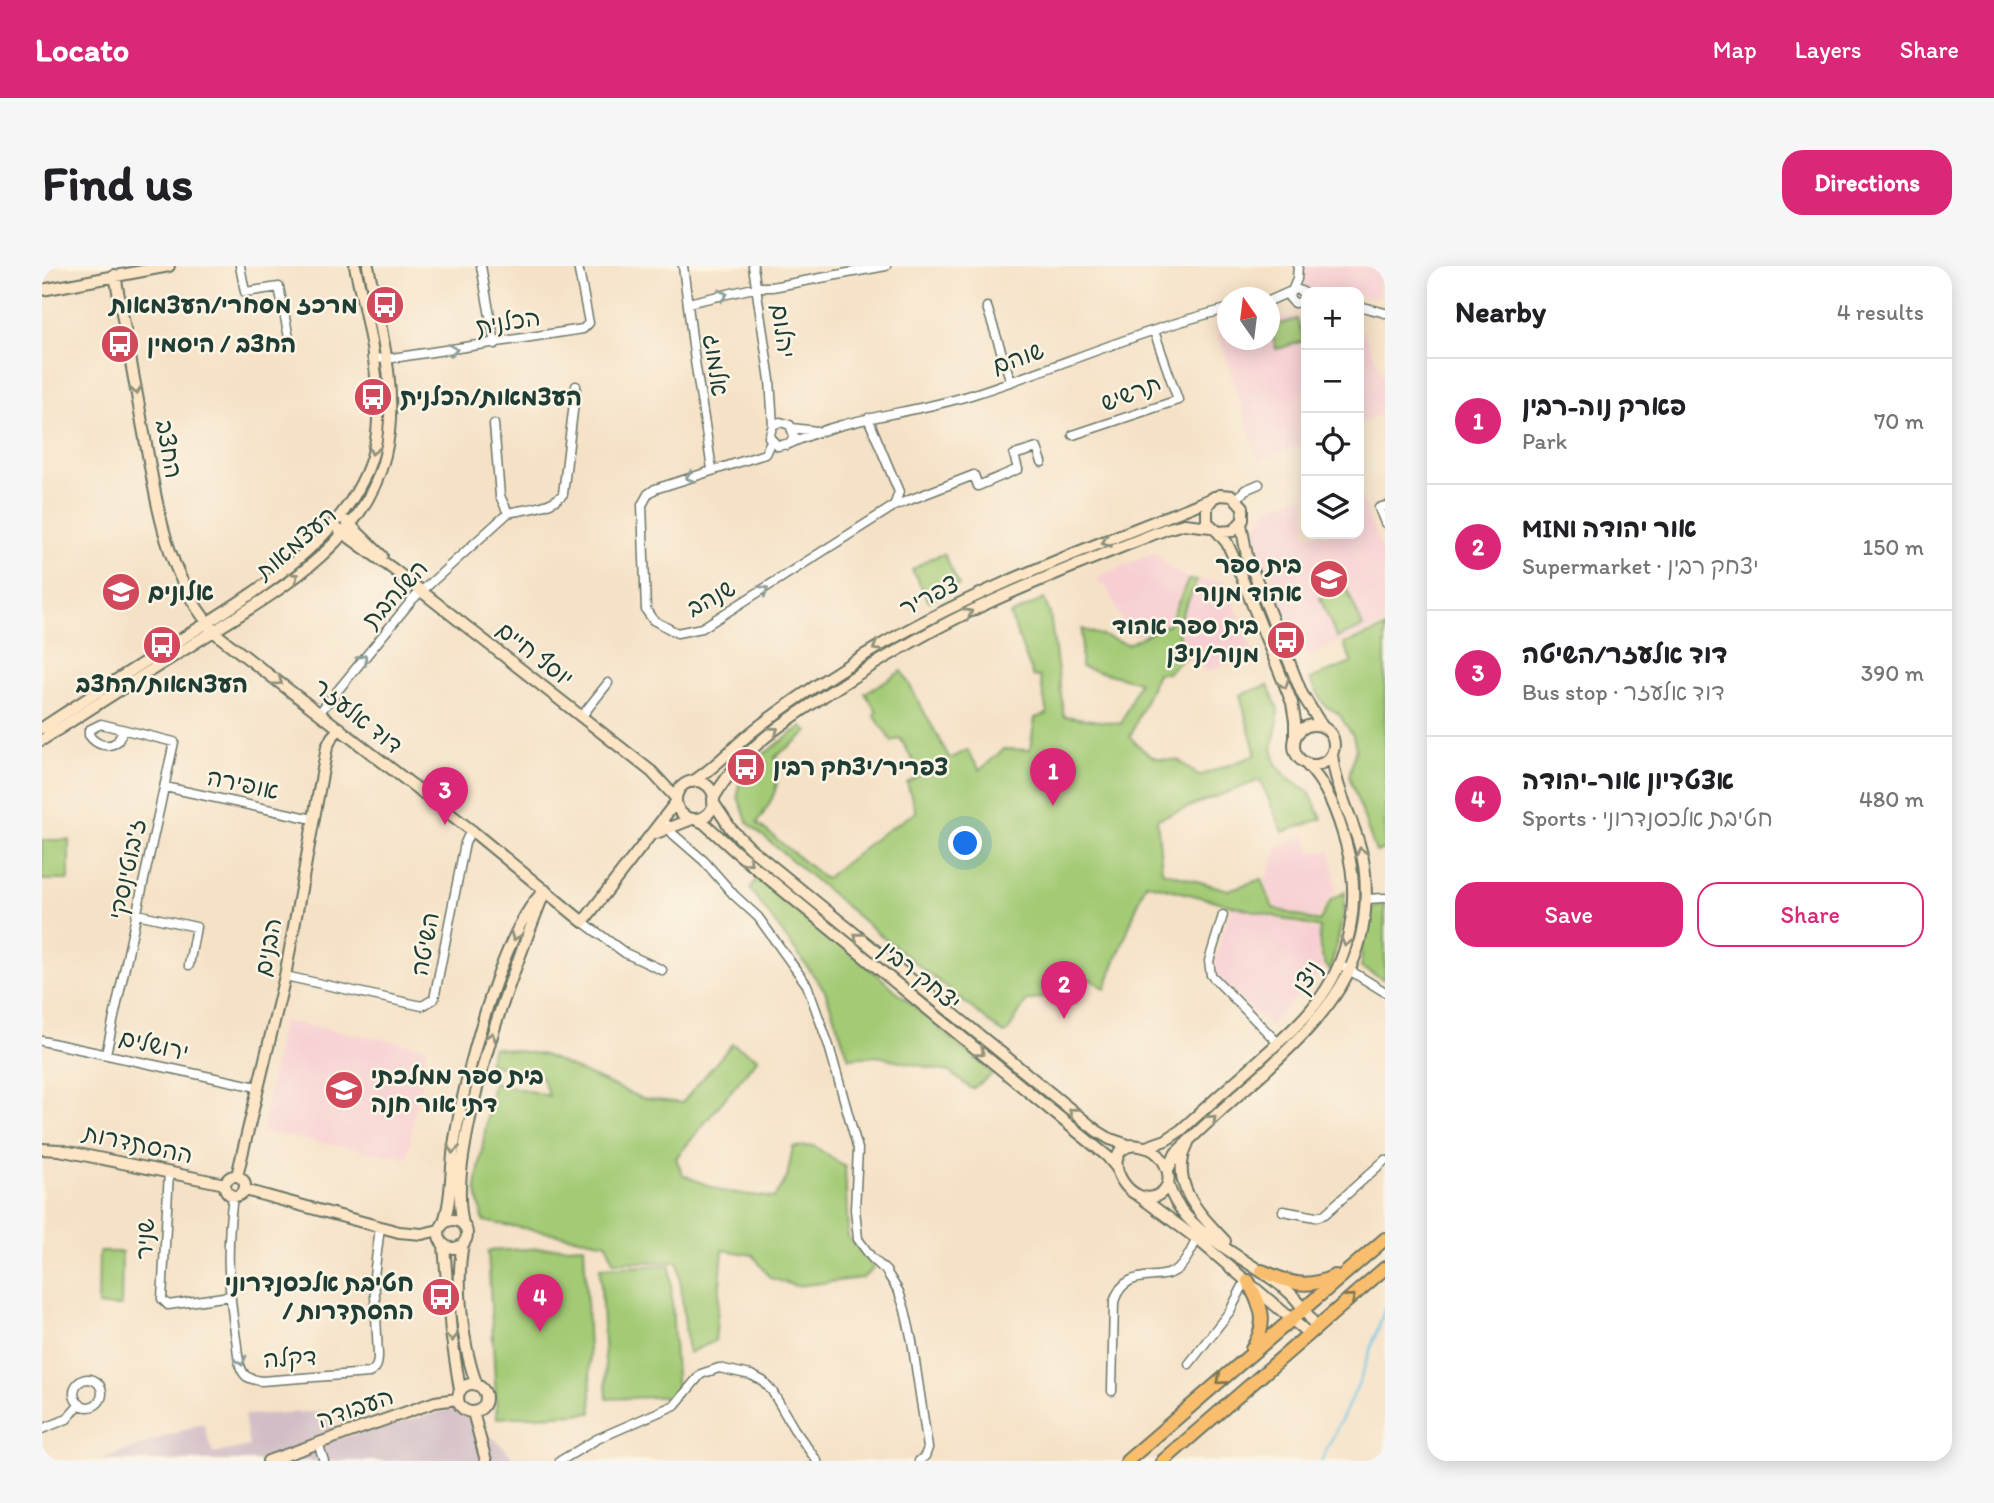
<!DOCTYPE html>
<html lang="en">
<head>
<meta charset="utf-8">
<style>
	:root { --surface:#fff; --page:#f6f6f6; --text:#202124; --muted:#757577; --line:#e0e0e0; --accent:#db2777 }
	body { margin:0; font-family:Itim,"Playpen Sans Hebrew",sans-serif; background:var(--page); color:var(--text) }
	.controls { position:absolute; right:21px; top:21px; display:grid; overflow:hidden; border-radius:14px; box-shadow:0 4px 18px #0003 }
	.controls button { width:63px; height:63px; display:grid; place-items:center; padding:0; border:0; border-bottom:2px solid var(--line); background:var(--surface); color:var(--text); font:35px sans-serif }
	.compass { position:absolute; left:1175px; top:21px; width:63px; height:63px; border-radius:50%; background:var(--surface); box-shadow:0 4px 18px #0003; rotate:346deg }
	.you { position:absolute; left:924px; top:578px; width:24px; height:24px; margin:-18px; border:5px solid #fff; border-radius:50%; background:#1a73e8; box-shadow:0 0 0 10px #1a73e833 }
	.badge { display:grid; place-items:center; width:46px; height:46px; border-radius:50%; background:var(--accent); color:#fff; font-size:23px; font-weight:700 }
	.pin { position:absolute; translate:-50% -58px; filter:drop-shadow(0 2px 4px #0008) }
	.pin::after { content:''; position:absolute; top:37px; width:24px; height:21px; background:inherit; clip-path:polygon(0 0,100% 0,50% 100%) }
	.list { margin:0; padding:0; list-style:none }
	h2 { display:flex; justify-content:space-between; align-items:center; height:91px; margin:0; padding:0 28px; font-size:30px }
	h2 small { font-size:23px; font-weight:400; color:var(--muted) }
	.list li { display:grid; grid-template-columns:46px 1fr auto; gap:21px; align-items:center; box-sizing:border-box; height:126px; padding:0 28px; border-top:2px solid var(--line) }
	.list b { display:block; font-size:26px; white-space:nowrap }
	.list p { margin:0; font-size:23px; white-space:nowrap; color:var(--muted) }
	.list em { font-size:23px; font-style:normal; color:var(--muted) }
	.actions { display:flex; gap:14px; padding:21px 28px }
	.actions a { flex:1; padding:16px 0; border:2px solid var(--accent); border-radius:21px; text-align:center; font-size:24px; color:var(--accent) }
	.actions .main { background:var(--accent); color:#fff }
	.icon { flex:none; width:38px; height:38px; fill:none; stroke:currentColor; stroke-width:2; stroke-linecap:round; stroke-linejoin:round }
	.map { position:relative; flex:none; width:1343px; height:1195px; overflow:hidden; border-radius:21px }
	header { display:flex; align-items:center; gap:42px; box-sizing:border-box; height:98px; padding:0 35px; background:var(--accent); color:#fff }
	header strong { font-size:33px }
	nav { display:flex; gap:38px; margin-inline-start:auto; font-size:24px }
	.intro { display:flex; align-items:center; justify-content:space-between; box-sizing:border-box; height:168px; padding:0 42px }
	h1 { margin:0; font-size:49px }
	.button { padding:18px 32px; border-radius:21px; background:var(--accent); color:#fff; font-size:24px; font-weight:700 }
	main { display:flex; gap:42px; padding:0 42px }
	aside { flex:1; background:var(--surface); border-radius:21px; box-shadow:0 4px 18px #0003 }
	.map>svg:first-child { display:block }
	.built { fill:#f7cfd2 }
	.industrial { fill:#d2bdc6 }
	.green { fill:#a3ca74; stroke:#618454; stroke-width:2 }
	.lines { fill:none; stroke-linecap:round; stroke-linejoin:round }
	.stream { stroke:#65c0e3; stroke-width:2.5 }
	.street-casing { stroke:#6a7667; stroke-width:11 }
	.secondary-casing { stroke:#6a7667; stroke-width:14 }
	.primary-casing { stroke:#6a7667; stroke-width:16 }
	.street { stroke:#fff; stroke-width:8 }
	.secondary { stroke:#fde5c5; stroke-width:10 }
	.primary { stroke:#f9be6d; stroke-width:12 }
	.oneway { stroke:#8f9e9a }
	.oneway2 { stroke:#8e917c }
	.oneway3 { stroke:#81774e }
	.labels { text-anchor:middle; stroke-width:5; stroke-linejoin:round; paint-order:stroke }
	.poi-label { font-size:24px; font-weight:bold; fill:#1f3d34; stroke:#fcf5e5; text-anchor:start }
	.street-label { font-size:24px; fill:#1f3d34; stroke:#fcf5e5 }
</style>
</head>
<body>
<header>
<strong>Locato</strong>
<nav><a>Map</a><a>Layers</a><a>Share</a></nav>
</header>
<div class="intro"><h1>Find us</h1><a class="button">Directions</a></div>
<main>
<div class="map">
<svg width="1343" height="1195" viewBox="0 0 1343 1195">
	<rect width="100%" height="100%" fill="#fcf5e5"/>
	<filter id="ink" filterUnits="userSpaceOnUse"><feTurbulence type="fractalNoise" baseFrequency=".0143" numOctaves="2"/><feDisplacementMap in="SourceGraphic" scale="14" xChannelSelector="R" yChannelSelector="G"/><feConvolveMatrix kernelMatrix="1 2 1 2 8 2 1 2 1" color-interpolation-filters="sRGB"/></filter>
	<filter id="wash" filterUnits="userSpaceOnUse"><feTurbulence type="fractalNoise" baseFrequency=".00686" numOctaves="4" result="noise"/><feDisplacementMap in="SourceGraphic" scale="28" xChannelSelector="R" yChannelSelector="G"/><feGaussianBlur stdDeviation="1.57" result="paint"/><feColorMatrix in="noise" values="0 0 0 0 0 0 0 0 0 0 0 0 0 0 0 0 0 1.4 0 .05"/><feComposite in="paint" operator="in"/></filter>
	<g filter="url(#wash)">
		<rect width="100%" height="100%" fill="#f5e1c6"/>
		<path class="built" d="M1263,0H1339L1337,32L1317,30V26L1262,23Z
			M1261,50L1264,57V178L1217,195L1174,60L1185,57V74H1227L1228,52Z
			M1321,64L1343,114V147L1317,157V66Z
			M1317,225L1343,291V358L1265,390L1239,335L1212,265L1226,242L1264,228V268H1317Z
			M1115,286L1128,302L1145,312L1125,357L1095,370L1077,361L1079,352L1064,319H1059L1055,311Z
			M1157,314H1183L1212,387L1167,406L1147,390L1136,360Z
			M1264,570L1270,587L1288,585L1292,602L1294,626L1287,632L1275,653L1233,641L1222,611L1225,610L1237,580Z
			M1190,639L1277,665L1276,688L1282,702L1227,760L1176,712L1172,705V697Z
			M240,755L385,781L365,892L220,866Z"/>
		<path class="industrial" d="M414,1142L464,1183L473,1195H55L161,1157L171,1188L207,1180L202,1149L289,1145L297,1172Z"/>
		<path class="green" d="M1255,53L1262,75L1234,83L1228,61Z
			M902,288L917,319L887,335L870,304L887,293Z
			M1146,314L1155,315L1134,361L1144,390L1125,407H1115L1088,471C1105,489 1111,495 1136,494L1157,510L1214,489L1198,429L1226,419L1236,443V455L1230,482L1235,500L1248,514L1267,526L1280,553L1241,566L1218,514L1115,553L1120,605L1186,624L1220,613L1231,642L1277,656L1289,634L1303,626L1301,653L1288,705C1278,693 1276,677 1278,662L1104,617L1063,723L1048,713L1044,718L984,736L965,767L962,768L826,659L706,557L696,531L697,516L703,505L715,493L760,460L766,466L733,491C742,516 729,537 715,557L783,613L839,568L874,546L865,517L879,508L858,472L850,476L832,449L835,446L823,427L860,405L908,493L925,484L938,504L962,483L988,484L993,452L1005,448L998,411L991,410L968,349L1002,333L1008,348L1022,450L1079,458L1097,416L1039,401L1040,363L1086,378L1127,358Z
			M1304,321L1321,361L1295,372L1278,332Z
			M1343,362V583L1334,586L1307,510L1314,482L1311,470L1297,448L1282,439L1268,413L1310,397L1302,378Z
			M0,574H27V614H0Z
			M718,608L951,808L930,823L907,806L835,790L807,792L783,725L708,623Z
			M1343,639V714L1319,702C1320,684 1318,660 1328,645C1331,640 1338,640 1343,639Z
			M690,778L716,792L634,892L641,909L679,925L732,932L745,912L751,881L772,880L803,901L806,971L832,1002L821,1012L754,1020L728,1012L711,989L681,984L673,1075L646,1087L636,996H571L565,977L441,955L434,921L451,816L507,830L499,810L446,797L451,781L502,789L599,832L640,837Z
			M542,980L550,1147L455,1152L446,985Z
			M57,986H80L79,1040H56Z
			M628,999L635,1130L565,1133L558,1002Z"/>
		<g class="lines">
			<path class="stream" d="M1279,1195L1317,1117L1343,1042"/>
		</g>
	</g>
	<g filter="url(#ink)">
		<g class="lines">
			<g class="street-casing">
				<path id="street" d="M198,0L203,26L237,21L247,72
					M439,0L453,78
					M641,0L653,95L670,203
					M711,0L728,114L731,159L727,171L736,180L748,177L752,170L748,159L738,156L731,159
					M1250,25L1255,13L1256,0
					M1227,35L1254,23L1261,26L1262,33L1259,36L1252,37L1247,31L1248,26
					M646,37L716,21H730L844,0
					M1317,40L1343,47
					M945,41L969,116
					M330,92L344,93L541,63L547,57L536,0
					M826,152L857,226L852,240
					M452,158L458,230L466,247C483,243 509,242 521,228L534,120
					M750,162L775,165
					M1031,169L1136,134L1112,65
					M729,175L723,188L613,223L606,228L600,239L604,344L611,354L635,367L660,362L852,240L932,209L936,220L976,203L972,189L995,182L1000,196
					M745,179C805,150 866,149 929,129C1014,102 1098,64 1185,43
					M1195,233L1203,224L1217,218
					M1343,240L1337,242L1343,257
					M278,446L370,334L466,247
					M539,451L566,417
					M123,521L271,553
					M625,559L631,568L662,595L692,629L716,651L765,719L787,780L816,883L813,943L816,973L829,991L844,1005L857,1026L863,1044L870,1075L886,1182L883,1190L877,1195
					M1324,633L1343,632
					M95,648L154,661L147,699
					M1181,649L1167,695L1169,709L1236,777
					M541,656L583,687L620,704
					M1304,702L1343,726
					M243,710L380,740L392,733L423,577L429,564
					M0,775L215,821
					M64,788L132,476L59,458L47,464V469C54,479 66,483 76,475L81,464
					M127,906L120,1033L126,1039L188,1030
					M191,930C184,981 186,1022 194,1073C196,1083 195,1102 204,1110C208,1113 214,1114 219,1115L327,1107C335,1103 336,1098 336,1089L332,1010L338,961
					M1241,945L1274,951L1283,948L1343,894
					M1147,1098L1188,1045L1204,1014
					M32 1127a14 14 0 1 1 28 0a14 14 0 1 1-28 0Z
					M1070,1125L1072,1036C1083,998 1118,1019 1137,1002C1145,995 1150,982 1155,973
					M0,1163L25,1153L38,1138
					M276,1177L282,1195
					M518,1195L555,1173L633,1139L659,1108L677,1102L709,1109L721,1115L730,1125L752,1163L775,1195"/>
			</g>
			<g class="secondary-casing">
				<path id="secondary" d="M73,9C82,60 92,111 101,162C115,236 123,314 178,371L429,564L541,656L634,536
					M0,24L127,0
					M304,255L340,290
					M1199,258L1205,290L1260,428L1280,460
					M297,264L351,303L610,506L634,532
					M1176,266L1185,277L1191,290L1250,437L1253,455V472
					M1252 479a20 20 0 1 1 40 0a20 20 0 1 1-40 0Z
					M0,462C43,434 86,406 130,379C204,331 313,273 333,179C344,128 324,51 313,0
					M0,474C49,442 98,411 148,380C223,332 321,283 343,189C358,128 338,60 326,0
					M634 534a19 19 0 1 1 38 0a19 19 0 1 1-38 0Z
					M650,516C673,502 690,482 711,465C748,436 789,409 829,385C939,319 1060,278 1178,229L1191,230L1201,241V254L1191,265L1176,266L1165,256V240L1172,231
					M671,533C701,481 739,458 788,426C839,393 891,362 946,337C1004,310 1065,287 1124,263L1142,258L1169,261
					M671,536L689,563L709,583L1055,865L1068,873L1089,880
					M653,553L662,557L693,585L1027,859L1065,890L1075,902
					M614,567L650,553
					M1146,877C1126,918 1157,947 1183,975
					M1091,879C1099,880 1106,881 1112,885C1124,894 1134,916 1119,927C1091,949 1052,887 1091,879Z
					M1104,881L1124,874L1139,864C1164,841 1189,819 1215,796C1234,778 1256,761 1272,740C1309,695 1320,633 1304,578C1296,549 1285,518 1263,497
					M0,883L17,884L183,918
					M1126,904L1134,887C1162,859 1192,833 1221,807C1285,748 1331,700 1323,607C1319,565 1294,530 1290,488
					M183 920a10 10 0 1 1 20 0a10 10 0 1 1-20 0Z
					M195,910L243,710L285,481L290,471L298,462
					M1126,917C1138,968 1212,994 1248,1027C1259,1037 1266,1050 1275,1062
					M203,924L357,966L380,968L397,964
					M1097,930L1155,973L1267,1068
					M397 968a14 14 0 1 1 28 0a14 14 0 1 1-28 0Z
					M401,958C411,932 408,901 413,873C422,814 460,663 503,624
					M421,958C414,927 420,893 426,862C442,781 472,704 502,627
					M421,978C413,1017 421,1083 435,1119
					M402,979L409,1067L418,1124
					M416 1132a14 14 0 1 1 28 0a14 14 0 1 1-28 0Z
					M431,1146L444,1195
					M226,1195L393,1136L415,1133"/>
			</g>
			<g class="primary-casing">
				<path id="primary" d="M1220,1005C1248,1017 1264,1024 1293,1010
					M1206,1015C1220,1042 1227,1056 1210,1083
					M1085,1195L1343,973
					M1121,1195L1343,1002"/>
			</g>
			<use href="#street" class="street"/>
			<use href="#secondary" class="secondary"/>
			<use href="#primary" class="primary"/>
		</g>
		<defs><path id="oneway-chevron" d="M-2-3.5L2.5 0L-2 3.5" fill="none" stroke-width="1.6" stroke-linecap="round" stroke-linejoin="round" transform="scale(1.75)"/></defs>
		<g class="oneway">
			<use href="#oneway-chevron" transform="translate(681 29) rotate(-14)"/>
			<use href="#oneway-chevron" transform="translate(411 84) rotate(-8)"/>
			<use href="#oneway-chevron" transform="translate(648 211) rotate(161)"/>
			<use href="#oneway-chevron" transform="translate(722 324) rotate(-32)"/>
			<use href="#oneway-chevron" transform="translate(321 393) rotate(-51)"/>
			<use href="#oneway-chevron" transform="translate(199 1095) rotate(75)"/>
		</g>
		<g class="oneway2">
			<use href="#oneway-chevron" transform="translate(94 124) rotate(80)"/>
			<use href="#oneway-chevron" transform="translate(331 184) rotate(103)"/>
			<use href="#oneway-chevron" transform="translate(1064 276) rotate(159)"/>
			<use href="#oneway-chevron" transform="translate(252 311) rotate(-37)"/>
			<use href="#oneway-chevron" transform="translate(926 347) rotate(-26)"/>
			<use href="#oneway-chevron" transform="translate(835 381) rotate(150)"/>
			<use href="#oneway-chevron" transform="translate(236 415) rotate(36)"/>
			<use href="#oneway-chevron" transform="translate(1242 418) rotate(69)"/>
			<use href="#oneway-chevron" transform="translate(732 465) rotate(-37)"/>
			<use href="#oneway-chevron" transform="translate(1319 586) rotate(-104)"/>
			<use href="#oneway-chevron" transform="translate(706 595) rotate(39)"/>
			<use href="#oneway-chevron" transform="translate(473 670) rotate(111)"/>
			<use href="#oneway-chevron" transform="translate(816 671) rotate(-141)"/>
			<use href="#oneway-chevron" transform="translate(1304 676) rotate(105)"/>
			<use href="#oneway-chevron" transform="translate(449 771) rotate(-73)"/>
			<use href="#oneway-chevron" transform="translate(938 786) rotate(39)"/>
			<use href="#oneway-chevron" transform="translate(1031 846) rotate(-142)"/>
			<use href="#oneway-chevron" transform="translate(1170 853) rotate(-42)"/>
			<use href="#oneway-chevron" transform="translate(411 883) rotate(98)"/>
			<use href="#oneway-chevron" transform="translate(410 1071) rotate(83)"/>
		</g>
		<g class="oneway3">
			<use href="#oneway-chevron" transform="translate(1309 1032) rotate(-41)"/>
			<use href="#oneway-chevron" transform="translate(1179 1114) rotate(140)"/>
		</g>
	</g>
	<defs>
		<g id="bus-disc" transform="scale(2.0125)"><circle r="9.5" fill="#d1495b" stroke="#fcf5e5"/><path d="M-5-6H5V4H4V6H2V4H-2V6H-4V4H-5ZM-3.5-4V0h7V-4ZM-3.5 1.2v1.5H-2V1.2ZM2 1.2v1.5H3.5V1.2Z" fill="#fff"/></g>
		<g id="school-disc" transform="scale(2.0125)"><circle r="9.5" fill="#d1495b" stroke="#fcf5e5"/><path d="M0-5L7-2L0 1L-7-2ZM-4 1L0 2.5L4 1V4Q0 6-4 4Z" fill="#fff"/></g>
	</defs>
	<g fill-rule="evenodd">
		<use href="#bus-disc" x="343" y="39"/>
		<use href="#bus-disc" x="78" y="78"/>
		<use href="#bus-disc" x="331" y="131"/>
		<use href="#school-disc" x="1287" y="313"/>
		<use href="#school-disc" x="79" y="326"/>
		<use href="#bus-disc" x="1244" y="374"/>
		<use href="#bus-disc" x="120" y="379"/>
		<use href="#bus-disc" x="704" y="501"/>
		<use href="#school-disc" x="302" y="824"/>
		<use href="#bus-disc" x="399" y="1031"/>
	</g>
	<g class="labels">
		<g class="poi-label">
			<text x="316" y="47" text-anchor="end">מרכז מסחרי/העצמאות</text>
			<text x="105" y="86">החצב / היסמין</text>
			<text x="358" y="139">העצמאות/הכלנית</text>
			<text x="1260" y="307" text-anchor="end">בית ספר<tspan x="1260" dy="28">אהוד מנור</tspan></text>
			<text x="106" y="334">אלונים</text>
			<text x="1217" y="368" text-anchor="end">בית ספר אהוד<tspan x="1217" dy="28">מנור/ניצן</tspan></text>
			<text x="120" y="426" text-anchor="middle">העצמאות/החצב</text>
			<text x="731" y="509">צפריר/יצחק רבין</text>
			<text x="329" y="818">בית ספר ממלכתי<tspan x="329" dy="28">דתי אור חנה</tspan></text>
			<text x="372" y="1025" text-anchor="end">חטיבת אלכסנדרוני<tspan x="372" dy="28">/ ההסתדרות</tspan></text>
		</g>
		<g class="street-label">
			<text transform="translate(466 56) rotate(-9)" y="8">הכלנית</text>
			<text transform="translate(741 65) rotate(82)" y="8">יהלום</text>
			<text transform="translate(976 92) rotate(-19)" y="8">שוהם</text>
			<text transform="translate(674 99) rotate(82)" y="8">אלמוג</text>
			<text transform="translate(1089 127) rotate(-21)" y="8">תרשיש</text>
			<text transform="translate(127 183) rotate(80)" y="8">החצב</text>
			<text transform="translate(254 277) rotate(-41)" y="8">העצמאות</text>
			<text transform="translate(353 328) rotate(-47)" y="8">השלהבת</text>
			<text transform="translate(887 330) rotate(-27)" y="8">צפריר</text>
			<text transform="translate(669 332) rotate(-28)" y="8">שנהב</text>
			<text transform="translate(493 388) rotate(38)" y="8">יוסף חיים</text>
			<text transform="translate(316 450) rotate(38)" y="8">דוד אלעזר</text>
			<text transform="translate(201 518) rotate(12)" y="8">אופירה</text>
			<text transform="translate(85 603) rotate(-78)" y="8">ז'בוטינסקי</text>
			<text transform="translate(383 678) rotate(-79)" y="8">השיטה</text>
			<text transform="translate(226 681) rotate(-79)" y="8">הבנים</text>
			<text transform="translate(878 710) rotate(39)" y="8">יצחק רבין</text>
			<text transform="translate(1265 711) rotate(-58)" y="8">ניצן</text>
			<text transform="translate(112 779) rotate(13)" y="8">ירושלים</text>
			<text transform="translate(96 878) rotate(12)" y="8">ההסתדרות</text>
			<text transform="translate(103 973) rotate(-87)" y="8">שניר</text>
			<text transform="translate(248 1092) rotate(-3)" y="8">דקלה</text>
			<text transform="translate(313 1142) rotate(-19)" y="8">העבודה</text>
		</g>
	</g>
</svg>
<div class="controls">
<button>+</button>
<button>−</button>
<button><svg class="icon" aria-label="locate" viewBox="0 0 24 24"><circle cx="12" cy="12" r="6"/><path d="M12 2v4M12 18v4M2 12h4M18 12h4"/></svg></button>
<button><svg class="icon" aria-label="layers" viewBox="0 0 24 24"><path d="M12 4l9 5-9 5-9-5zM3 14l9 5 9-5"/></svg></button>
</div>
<svg class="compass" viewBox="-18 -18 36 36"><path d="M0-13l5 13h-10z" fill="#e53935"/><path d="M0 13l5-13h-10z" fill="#757577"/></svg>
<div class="you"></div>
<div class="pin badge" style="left:1011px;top:540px">1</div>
<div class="pin badge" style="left:1022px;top:753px">2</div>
<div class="pin badge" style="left:403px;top:559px">3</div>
<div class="pin badge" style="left:498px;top:1066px">4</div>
</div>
<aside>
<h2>Nearby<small>4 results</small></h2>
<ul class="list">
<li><span class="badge">1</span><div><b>פארק נוה-רבין</b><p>Park</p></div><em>70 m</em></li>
<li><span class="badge">2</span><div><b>MINI אור יהודה</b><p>Supermarket · יצחק רבין</p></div><em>150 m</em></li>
<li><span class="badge">3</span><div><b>דוד אלעזר/השיטה</b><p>Bus stop · דוד אלעזר</p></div><em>390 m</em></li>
<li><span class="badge">4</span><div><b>אצטדיון אור-יהודה</b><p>Sports · חטיבת אלכסנדרוני</p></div><em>480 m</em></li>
</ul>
<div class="actions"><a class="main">Save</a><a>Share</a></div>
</aside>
</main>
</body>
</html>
